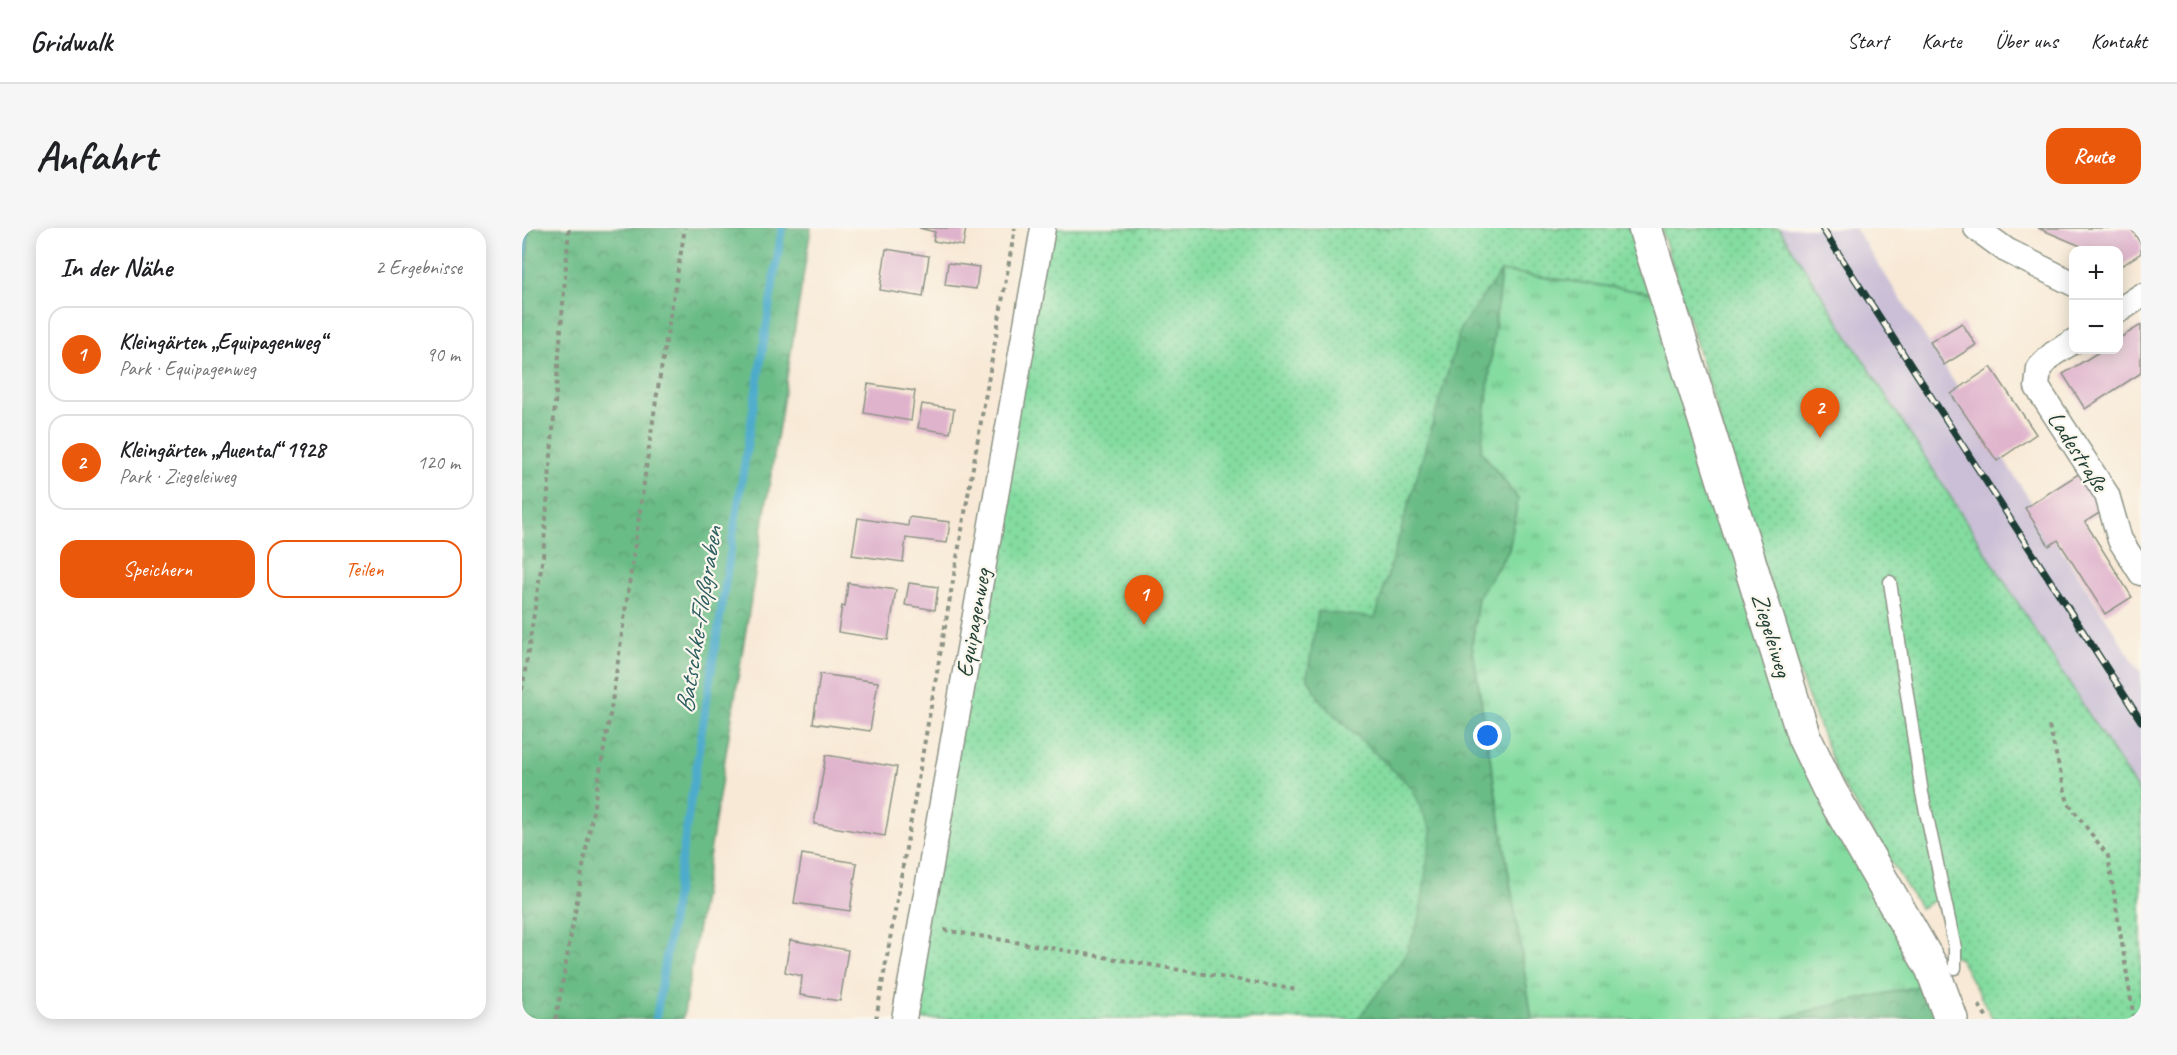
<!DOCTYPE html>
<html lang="de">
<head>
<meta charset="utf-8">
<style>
	:root { --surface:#fff; --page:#f6f6f6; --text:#202124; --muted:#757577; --line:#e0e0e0; --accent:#ea580c }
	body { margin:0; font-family:Caveat,sans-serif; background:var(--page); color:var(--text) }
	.controls { position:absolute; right:18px; top:18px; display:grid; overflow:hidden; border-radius:12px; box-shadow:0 3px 15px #0003 }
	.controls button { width:54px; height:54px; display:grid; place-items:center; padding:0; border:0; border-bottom:2px solid var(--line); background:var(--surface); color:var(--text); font:30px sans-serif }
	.you { position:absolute; left:966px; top:508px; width:21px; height:21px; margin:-15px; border:4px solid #fff; border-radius:50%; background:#1a73e8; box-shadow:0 0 0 9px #1a73e833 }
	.badge { display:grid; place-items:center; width:39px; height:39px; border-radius:50%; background:var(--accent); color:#fff; font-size:20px; font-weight:700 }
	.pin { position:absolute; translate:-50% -50px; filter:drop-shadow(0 2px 3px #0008) }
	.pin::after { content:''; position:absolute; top:32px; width:21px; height:18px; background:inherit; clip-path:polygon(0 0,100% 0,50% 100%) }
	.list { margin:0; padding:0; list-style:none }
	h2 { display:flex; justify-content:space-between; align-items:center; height:78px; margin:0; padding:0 24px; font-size:26px }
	h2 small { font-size:20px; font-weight:400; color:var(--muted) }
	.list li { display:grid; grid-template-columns:39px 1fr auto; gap:18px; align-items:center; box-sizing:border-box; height:96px; margin:0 12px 12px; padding:0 12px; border:2px solid var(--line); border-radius:18px }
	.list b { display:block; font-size:22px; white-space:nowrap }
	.list p { margin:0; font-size:20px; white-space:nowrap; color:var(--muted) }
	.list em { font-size:20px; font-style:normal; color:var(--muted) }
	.actions { display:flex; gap:12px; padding:18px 24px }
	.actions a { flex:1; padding:14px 0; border:2px solid var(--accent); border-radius:18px; text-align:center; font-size:21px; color:var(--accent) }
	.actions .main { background:var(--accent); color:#fff }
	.map { position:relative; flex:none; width:1619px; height:791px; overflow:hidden; border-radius:18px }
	header { display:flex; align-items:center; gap:36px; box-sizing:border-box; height:84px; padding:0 30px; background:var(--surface); border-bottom:2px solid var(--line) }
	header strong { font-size:28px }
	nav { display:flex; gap:33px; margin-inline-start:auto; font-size:21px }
	.intro { display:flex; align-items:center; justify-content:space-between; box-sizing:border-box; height:144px; padding:0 36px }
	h1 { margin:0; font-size:42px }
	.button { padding:15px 27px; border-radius:18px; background:var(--accent); color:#fff; font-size:21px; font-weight:700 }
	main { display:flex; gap:36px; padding:0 36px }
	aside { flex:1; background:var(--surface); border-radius:18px; box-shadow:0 3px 15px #0003 }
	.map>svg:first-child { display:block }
	.industrial { fill:#cabfd6 }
	.grass { fill:url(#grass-tufts); stroke:#528c6a; stroke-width:1.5 }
	.forest { fill:url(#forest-crowns); stroke:#457c5d; stroke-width:1.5 }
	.park { fill:url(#park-dots); stroke:#528c6a; stroke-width:1.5 }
	.water { fill:#4eaccc; stroke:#367480; stroke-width:1.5 }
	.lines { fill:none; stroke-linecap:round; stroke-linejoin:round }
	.stream { stroke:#4eaccc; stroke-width:8 }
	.building { fill:#dfb3cc }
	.service-casing { stroke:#8c9385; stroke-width:15 }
	.minor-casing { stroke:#8c9385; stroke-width:27 }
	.secondary-casing { stroke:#8c9385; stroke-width:36 }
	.path { stroke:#8c9385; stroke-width:4; stroke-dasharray:4.5 4.5; stroke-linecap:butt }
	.service { stroke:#fff; stroke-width:12 }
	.minor { stroke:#fff; stroke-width:24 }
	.secondary { stroke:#fff; stroke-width:33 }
	.rail-casing { stroke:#1f3d34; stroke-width:7 }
	.rail { stroke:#fbf7ec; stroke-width:4.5; stroke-dasharray:14; stroke-linecap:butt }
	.labels { text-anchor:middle; stroke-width:4.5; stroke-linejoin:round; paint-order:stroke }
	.street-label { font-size:24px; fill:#1f3d34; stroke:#fbf7ec }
	.water-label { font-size:26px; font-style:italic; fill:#2d5e62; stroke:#fbf7ec }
</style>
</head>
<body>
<header>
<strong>Gridwalk</strong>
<nav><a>Start</a><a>Karte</a><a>Über uns</a><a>Kontakt</a></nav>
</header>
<div class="intro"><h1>Anfahrt</h1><a class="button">Route</a></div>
<main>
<aside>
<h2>In der Nähe<small>2 Ergebnisse</small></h2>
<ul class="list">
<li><span class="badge">1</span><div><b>Kleingärten „Equipagenweg“</b><p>Park · Equipagenweg</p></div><em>90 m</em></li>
<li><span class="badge">2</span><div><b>Kleingärten „Auental“ 1928</b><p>Park · Ziegeleiweg</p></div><em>120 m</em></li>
</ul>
<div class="actions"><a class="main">Speichern</a><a>Teilen</a></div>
</aside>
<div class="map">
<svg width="1619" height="791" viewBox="0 0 1619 791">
	<defs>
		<pattern id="grass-tufts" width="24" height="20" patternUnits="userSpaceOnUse" patternTransform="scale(1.5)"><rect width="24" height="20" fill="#84dca0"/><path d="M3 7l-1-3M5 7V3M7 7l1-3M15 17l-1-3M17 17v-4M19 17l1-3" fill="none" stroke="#6bb483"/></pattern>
		<pattern id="forest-crowns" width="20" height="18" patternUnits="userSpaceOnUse" patternTransform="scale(1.5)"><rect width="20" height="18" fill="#6bbc86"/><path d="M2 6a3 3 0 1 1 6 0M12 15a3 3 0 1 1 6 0" fill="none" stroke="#579a6e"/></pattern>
		<pattern id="park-dots" width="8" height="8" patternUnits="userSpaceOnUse" patternTransform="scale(1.5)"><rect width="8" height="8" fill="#84dca0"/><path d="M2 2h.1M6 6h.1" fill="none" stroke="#6bb483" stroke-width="1.8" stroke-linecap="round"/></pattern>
	</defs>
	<rect width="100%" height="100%" fill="#fbf7ec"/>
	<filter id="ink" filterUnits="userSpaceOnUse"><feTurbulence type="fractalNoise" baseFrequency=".0167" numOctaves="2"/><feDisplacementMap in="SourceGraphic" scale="12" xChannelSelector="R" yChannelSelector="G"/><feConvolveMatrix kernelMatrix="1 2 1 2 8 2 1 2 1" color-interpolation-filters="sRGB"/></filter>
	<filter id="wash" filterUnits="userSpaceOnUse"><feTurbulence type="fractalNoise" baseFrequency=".008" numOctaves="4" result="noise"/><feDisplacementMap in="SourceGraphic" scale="24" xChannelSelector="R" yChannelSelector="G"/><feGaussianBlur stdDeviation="1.35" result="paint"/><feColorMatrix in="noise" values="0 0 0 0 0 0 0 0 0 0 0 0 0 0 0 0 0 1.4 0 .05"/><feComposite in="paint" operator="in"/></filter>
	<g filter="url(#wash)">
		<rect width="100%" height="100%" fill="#f8e9d6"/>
		<path class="industrial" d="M1257,0H1333L1619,445V568Z"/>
		<path class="grass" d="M979,43L1144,67L1282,509L1415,754L1294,781L1259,791H1010L950,417L956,369L987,322L996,271L959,223Z"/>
		<path class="forest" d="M7,0H289L161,791H0V100Z
			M979,43L959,223L996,271L987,322L956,369L950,417L1010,791H836L882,730L891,561L800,475L785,448L796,383L853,390L939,99Z
			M1415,754L1429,791H1259L1294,781Z"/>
		<path class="park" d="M521,0H1123L1144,67L979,43L939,99L853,390L796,383L785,449L800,475L891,561L909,603L898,689L882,730L836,791H382Z
			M1139,0H1257L1619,568V791H1471L1438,731L1429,727L1415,671L1398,680L1317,551L1268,421Z"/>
		<path class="water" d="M0,0H7L0,100Z"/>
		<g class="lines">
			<path class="stream" d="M134,791L260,0"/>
		</g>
		<g id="blocks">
			<path class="building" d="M397,0H444L441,18L411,13L413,4Z
				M1516,0H1609L1619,16V25L1601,37L1596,35V22H1568Z
				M364,21L407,28L401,69L358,62Z
				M426,35L457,39L454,61L423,57Z
				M1440,95L1454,117L1422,137L1408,114Z
				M1619,97V145L1563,181L1541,146L1580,122H1596V111Z
				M1469,139L1514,206L1475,233L1429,166Z
				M346,156L393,163L389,193L342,185Z
				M400,176L432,181L428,205L396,200Z
				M1558,245L1582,282L1563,294L1610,369L1583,386L1536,312L1527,318L1503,280Z
				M387,289L428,294L425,315L384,310L381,334L330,327L336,290L386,298Z
				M326,355L374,362L366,412L316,404L320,378L323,379Z
				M387,355L416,359L413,382L383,377Z
				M298,446L356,454L348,503L291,495Z
				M304,527L375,539L363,608L292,596Z
				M280,626L335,635L328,683L272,675Z
				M268,712L326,722L318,773L278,767L280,748L263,744Z"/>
		</g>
	</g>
	<g filter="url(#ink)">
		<use href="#blocks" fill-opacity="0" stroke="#8c9385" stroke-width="1.5"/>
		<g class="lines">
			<g class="service-casing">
				<path id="service" d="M1368,354L1400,565L1433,720V740"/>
			</g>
			<g class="minor-casing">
				<path id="minor" d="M1454,0L1484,22L1552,56
					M1596,83L1619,68
					M1552,113L1531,126L1517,140L1515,159L1585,267L1598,312L1619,345
					M382,791L521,0"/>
			</g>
			<g class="secondary-casing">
				<path id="secondary" d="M1123,0L1282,509L1307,561L1410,740L1429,791"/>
			</g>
			<path class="path" d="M0,462L21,328L47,0
				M1527,498L1546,575L1586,628L1612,791
				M422,702L776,762
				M1457,777L1466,791
				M34,791L89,481L134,172L163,0
				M354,791L493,0"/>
			<use href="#service" class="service"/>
			<use href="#minor" class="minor"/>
			<use href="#secondary" class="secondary"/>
			<g class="rail-casing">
				<path id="rail" d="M1300,0L1619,493"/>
			</g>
			<use href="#rail" class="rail"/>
		</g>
	</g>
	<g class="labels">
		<g class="street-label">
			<text transform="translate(1556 223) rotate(57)" y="8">Ladestraße</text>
			<text transform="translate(451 395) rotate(-80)" y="8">Equipagenweg</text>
			<text transform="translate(1250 407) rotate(73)" y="8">Ziegeleiweg</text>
		</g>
		<g class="water-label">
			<text transform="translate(176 392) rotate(-81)" y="9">Batschke‐Floßgraben</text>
		</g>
	</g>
</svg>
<div class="controls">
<button>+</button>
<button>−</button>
</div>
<div class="you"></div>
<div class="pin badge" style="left:622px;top:397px">1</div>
<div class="pin badge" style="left:1298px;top:210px">2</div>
</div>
</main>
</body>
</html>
